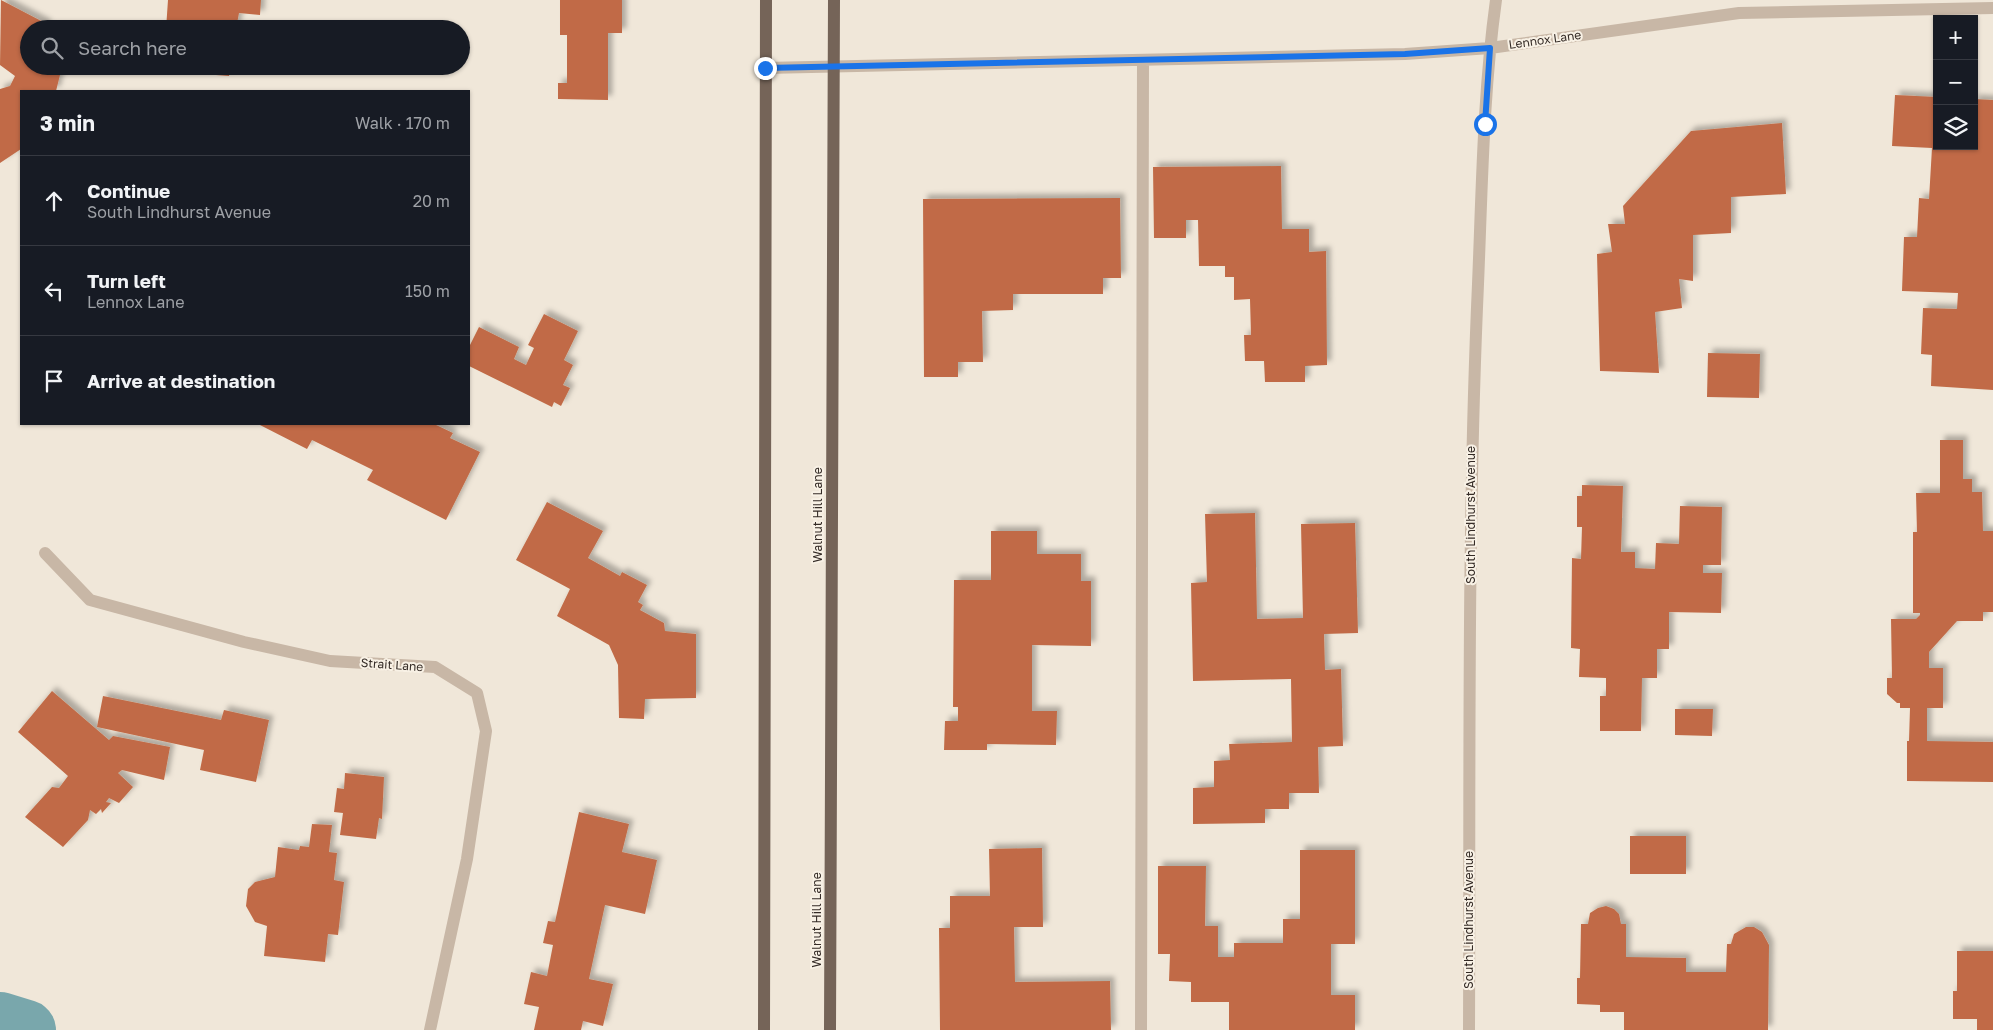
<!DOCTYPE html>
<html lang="en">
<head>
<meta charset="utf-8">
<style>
	:root { --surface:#171b24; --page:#242831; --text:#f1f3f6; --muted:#9ea1a6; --line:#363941 }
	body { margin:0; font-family:"Golos Text",sans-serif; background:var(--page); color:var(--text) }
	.controls { position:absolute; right:15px; top:15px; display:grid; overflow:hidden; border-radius:0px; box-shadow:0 1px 4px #0004 }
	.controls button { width:45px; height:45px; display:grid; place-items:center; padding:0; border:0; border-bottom:1px solid var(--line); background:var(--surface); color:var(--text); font:25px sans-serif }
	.stop { position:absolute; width:15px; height:15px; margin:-11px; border:4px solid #1a73e8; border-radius:50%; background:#fff }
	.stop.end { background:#1a73e8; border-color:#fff; box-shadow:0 1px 5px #0008 }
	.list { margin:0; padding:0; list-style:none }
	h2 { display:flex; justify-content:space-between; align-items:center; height:65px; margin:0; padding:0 20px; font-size:21px }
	h2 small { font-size:16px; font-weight:400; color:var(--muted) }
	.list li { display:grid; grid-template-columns:32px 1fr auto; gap:15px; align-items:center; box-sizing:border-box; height:90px; padding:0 20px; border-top:1px solid var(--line) }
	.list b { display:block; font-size:19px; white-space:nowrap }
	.list p { margin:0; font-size:16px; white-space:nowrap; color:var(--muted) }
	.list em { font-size:16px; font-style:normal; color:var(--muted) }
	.icon { flex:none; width:28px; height:28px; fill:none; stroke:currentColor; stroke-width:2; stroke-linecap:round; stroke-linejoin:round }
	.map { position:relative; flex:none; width:1993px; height:1030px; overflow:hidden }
	.search { position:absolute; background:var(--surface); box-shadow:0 1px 4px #0004; left:20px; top:20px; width:450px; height:55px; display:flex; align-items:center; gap:12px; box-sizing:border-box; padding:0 18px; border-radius:28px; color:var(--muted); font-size:19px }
	.panel { position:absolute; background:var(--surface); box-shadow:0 1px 4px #0004; left:20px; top:90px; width:450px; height:335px; border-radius:0px }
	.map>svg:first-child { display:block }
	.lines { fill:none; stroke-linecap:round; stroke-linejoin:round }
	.river { stroke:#79a7ac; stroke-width:60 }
	.building { fill:#c16b46; filter:url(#shadow) }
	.minor { stroke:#c8b7a6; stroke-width:12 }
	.major { stroke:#756458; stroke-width:12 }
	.route { stroke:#1a73e8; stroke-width:6 }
	.labels { text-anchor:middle; stroke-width:4; stroke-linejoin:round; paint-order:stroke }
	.street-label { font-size:12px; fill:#342b26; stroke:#f8f1e5 }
</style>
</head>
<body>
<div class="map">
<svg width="1993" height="1030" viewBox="0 0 1993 1030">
	<defs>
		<filter id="shadow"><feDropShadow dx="4.5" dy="-4.5" stdDeviation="2.5" flood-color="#0004"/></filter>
	</defs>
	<rect width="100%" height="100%" fill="#f0e7d9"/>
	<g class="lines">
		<path class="river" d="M0,1022L26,1030"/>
	</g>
	<path class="building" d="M1,0L47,24L46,27L48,29H29V66H57L61,71L56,91H21V149L0,163V89L10,86L15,76L0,65Z
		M168,0H261L260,15L239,13L236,29H166Z
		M560,0H622V33H608V100L558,99V83H567V35H560Z
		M163,66H231L229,76L163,71Z
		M1895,95L1937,97V146H1974V99L1993,100V390L1931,386L1932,355L1921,354L1923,308L1957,309L1958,293L1902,291L1904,237H1917L1919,198L1929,199L1932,148L1892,146Z
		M1782,123L1786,194L1731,197V233L1693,235V281L1679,279L1682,308L1655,312L1659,373L1600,371L1597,254L1612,252L1608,224H1625L1623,206L1691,131Z
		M1281,166L1282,229H1309V252L1326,251L1327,365L1305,366V382H1265L1264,361H1245L1244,335H1251L1250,299L1234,300V277H1225V266H1199L1198,220H1186V238H1154L1153,167Z
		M1120,198L1121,278H1103V294H1013V310L982,311L983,362H958V377H924L923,199Z
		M544,314L578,331L564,360L573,365L563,385L570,388L561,406L554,402L552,407L469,366V347L479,327L519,347L514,359L526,365L534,348L528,345Z
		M1708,353L1760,354L1759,398L1707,397Z
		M258,424H434L453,433L450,438L480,452L446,520L367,480L373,470L312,440L307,449Z
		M1940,440H1963V479H1972V492H1982L1983,531H1993V612H1983V621H1957L1929,652V668H1943V708H1927V741L1993,742V782L1907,781V741H1909L1910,708H1900V703H1897L1887,694V678H1892L1891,619H1916L1920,615V613H1913V532H1917L1916,493H1940Z
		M1582,485L1623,486L1621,552H1635V568L1655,569L1656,543L1679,544L1680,506L1722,507L1721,565H1703V573H1722L1721,613L1669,612V649H1657V678H1642L1641,731H1600V696H1606V678L1579,677L1580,649L1571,648L1572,558L1581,559L1582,527H1577V496H1582Z
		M547,502L603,531L588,558L620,576L622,572L647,585L638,602L643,605L640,610L664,623L665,631L696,634V698L645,699L644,719L619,718L618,665L609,645L557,616L570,589L516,560Z
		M1255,513L1257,619L1303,618L1301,524L1355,523L1358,633L1324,634L1325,670L1341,669L1343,746L1318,747L1319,793H1289V809H1265V823L1193,824V788L1214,787V761L1230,760L1229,744L1292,742L1291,679L1193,681L1191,583L1207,582L1205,514Z
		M991,531H1037V554H1081V581H1091V646L1032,645V711H1057L1056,745L987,744V750H944L945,721H958V707H953L954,580H991Z
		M52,691L109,740L113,736L170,747L164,780L122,770L118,773L133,787L119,803L109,798L106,802L111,803L102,813L101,809L96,814L90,810L88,820L63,847L25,817L52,787L59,788L68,776L18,732Z
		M103,696L221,720L224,710L269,720L256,782L200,770L204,750L97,727Z
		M1675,709H1713L1712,736L1675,735Z
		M345,773L384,777L382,819L379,818L376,839L340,835L343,813L334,812L337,788L344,789Z
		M579,812L629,824L622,852L657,860L645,914L605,905L589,979L613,984L603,1026L583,1021L581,1030H534L539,1007L524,1004L531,972L547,976L553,945L543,943L548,921L555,922Z
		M312,824L332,825L329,852L337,853L334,880L344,882L338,935L328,934L325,962L264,956L267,926L255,922L246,906L248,889L255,882L275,877L278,847L299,850L300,846L309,847Z
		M1630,836H1686V874H1630Z
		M1042,848L1043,927H1014L1015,982L1110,981L1111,1030H940L939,928H950V896H990L989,849Z
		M1300,850H1355V944H1331V995H1355V1030H1229V1002H1191V982L1169,981L1170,954H1158V866H1206L1205,926H1218V957H1234V943H1283V919H1300Z
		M1606,906L1614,909L1619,914L1621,924H1626V957L1686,958V972H1726L1727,944H1731L1734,934L1746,927H1754L1762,932L1769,945L1768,1030H1624V1012H1600V1005L1577,1004V978H1580L1581,924H1588L1590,913L1598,908Z
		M1957,951H1993V1030H1977V1019H1953V991H1957Z"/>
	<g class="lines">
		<path class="minor" d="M765,68L1405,54L1490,48L1739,13L1993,8
			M45,553L90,600L244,642L330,661L435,667L477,693L486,731L467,859L430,1030
			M1141,1030L1143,60
			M1469,1030C1470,781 1467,532 1478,284C1482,189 1483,94 1496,0"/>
		<path class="major" d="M764,1030L766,0
			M830,1030L834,0"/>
	</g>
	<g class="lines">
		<path class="route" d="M765,68L1405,54L1490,48L1485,124"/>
	</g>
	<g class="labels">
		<g class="street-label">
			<text transform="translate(1545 40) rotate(-8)" y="4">Lennox Lane</text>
			<text transform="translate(818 515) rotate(-90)" y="4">Walnut Hill Lane</text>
			<text transform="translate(1471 515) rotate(-90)" y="4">South Lindhurst Avenue</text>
			<text transform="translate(392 665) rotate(4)" y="4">Strait Lane</text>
			<text transform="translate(817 920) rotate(-90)" y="4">Walnut Hill Lane</text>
			<text transform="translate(1469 920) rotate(-90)" y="4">South Lindhurst Avenue</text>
		</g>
	</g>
</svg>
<div class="controls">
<button>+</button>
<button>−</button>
<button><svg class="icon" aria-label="layers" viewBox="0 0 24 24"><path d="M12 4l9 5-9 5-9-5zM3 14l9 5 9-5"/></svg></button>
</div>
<div class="stop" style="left:1485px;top:124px"></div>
<div class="stop end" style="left:765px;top:68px"></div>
<div class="search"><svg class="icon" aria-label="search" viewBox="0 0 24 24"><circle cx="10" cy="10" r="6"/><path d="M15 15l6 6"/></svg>Search here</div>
<section class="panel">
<h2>3 min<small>Walk · 170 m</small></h2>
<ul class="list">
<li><svg class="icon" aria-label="ahead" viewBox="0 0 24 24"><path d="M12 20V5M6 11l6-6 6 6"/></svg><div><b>Continue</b><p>South Lindhurst Avenue</p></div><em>20 m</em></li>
<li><svg class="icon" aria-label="left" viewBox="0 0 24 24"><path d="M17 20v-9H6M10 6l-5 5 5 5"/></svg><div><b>Turn left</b><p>Lennox Lane</p></div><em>150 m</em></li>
<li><svg class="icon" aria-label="arrive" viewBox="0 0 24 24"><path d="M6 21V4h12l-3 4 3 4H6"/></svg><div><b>Arrive at destination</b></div></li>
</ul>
</section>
</div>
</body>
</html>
